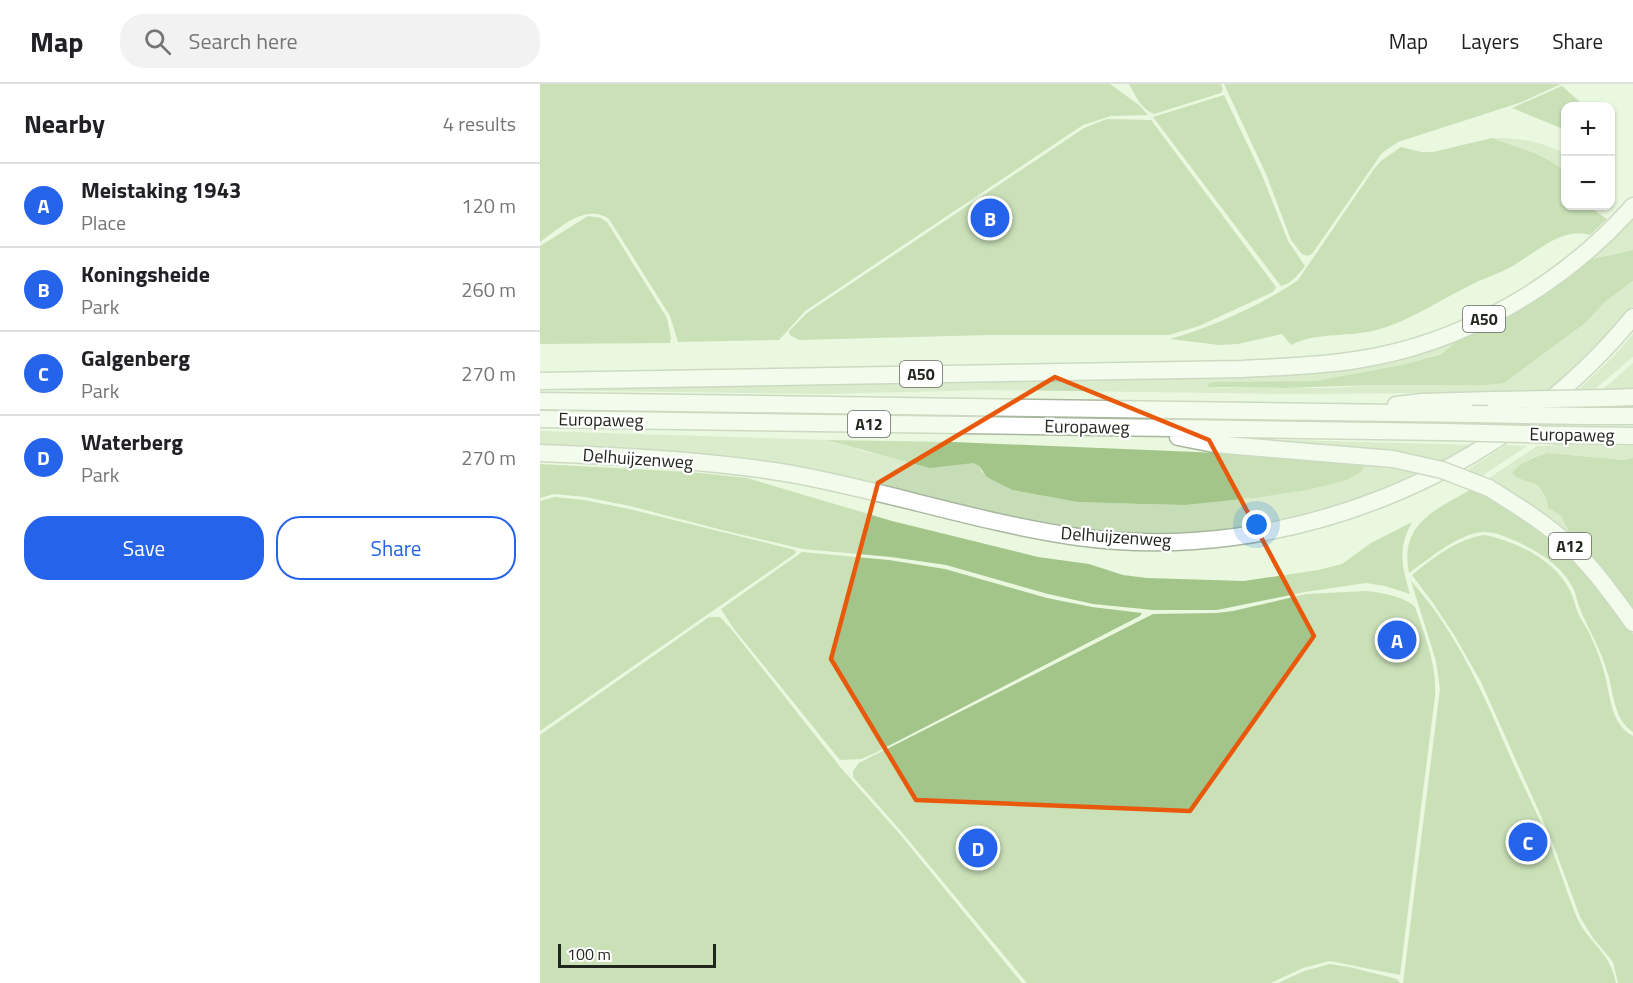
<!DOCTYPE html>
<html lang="en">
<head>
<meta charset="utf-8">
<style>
	:root { --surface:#fff; --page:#f2f2f2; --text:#202124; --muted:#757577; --line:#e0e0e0; --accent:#2563eb }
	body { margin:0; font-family:"Titillium Web",sans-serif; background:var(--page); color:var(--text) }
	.controls { position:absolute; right:18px; top:18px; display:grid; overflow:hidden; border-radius:12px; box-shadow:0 2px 4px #0004 }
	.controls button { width:54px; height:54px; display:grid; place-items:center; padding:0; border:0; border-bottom:2px solid var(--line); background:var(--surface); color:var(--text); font:30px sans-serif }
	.scale { position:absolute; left:18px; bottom:15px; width:158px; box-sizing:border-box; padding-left:6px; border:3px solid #22271e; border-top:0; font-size:16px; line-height:21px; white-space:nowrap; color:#22271e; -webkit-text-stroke:4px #fff; paint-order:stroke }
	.you { position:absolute; left:717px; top:441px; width:21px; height:21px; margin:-15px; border:4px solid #fff; border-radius:50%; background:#1a73e8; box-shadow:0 0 0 9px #1a73e833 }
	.badge { display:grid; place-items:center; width:39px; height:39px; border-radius:50%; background:var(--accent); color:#fff; font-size:20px; font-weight:700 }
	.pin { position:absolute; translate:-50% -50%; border:3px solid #fff; box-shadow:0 2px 6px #0006 }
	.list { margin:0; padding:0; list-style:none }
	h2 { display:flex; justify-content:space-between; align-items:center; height:78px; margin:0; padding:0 24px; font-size:26px }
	h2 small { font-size:20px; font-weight:400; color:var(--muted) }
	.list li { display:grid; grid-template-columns:39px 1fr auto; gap:18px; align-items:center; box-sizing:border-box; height:84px; padding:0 24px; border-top:2px solid var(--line) }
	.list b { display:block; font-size:22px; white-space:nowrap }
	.list p { margin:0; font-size:20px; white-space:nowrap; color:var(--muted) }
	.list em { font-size:20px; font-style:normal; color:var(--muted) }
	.actions { display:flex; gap:12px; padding:18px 24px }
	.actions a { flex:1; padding:14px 0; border:2px solid var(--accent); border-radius:24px; text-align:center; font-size:21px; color:var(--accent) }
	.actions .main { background:var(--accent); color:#fff }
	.icon { flex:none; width:33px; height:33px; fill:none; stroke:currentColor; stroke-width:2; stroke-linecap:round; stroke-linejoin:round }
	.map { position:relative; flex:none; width:1093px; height:899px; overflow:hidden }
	header { display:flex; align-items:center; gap:36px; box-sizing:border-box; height:84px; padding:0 30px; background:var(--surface); border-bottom:2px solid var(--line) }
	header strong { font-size:28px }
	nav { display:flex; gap:33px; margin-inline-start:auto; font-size:21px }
	.search { width:420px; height:54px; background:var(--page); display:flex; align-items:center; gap:15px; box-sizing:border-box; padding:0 21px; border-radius:24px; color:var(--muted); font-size:22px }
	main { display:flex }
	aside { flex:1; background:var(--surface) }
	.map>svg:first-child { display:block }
	.green { fill:#c7ddb7 }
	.forest { fill:#a4c58a }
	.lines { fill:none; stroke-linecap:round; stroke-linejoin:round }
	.highway-casing { stroke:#a9b79f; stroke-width:19 }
	.highway { stroke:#fff; stroke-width:16 }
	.highway-bridge-casing { stroke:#a9b79f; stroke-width:19; stroke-linecap:butt }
	.highway-bridge { stroke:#fff; stroke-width:16 }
	.marked { fill:none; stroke:#e8590c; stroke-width:4.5; stroke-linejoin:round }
	.labels { text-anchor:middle; stroke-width:4.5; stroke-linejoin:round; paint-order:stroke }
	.shield { fill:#fff; stroke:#646862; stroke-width:1.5 }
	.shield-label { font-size:16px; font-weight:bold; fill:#22271e }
	.street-label { font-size:18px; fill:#22271e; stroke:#fff }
</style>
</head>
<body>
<header>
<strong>Map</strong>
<div class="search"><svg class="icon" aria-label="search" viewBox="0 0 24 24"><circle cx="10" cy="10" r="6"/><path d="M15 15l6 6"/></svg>Search here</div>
<nav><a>Map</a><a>Layers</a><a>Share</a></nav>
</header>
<main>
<aside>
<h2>Nearby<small>4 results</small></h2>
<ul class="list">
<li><span class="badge">A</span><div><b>Meistaking 1943</b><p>Place</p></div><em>120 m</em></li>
<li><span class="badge">B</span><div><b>Koningsheide</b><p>Park</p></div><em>260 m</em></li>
<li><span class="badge">C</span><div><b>Galgenberg</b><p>Park</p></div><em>270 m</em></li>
<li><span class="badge">D</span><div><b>Waterberg</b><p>Park</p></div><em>270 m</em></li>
</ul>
<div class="actions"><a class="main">Save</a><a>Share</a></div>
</aside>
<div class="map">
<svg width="1093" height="899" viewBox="0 0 1093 899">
	<rect width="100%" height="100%" fill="#eaf8df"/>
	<path class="green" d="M952,54C977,53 1003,58 1025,70V88C1004,69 978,64 952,54Z
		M1093,132V166L1048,176Z
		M1093,197V222L1059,262L1008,308L746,310L449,306L282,310L0,306V303L717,292L923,252L901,269L862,281L815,291L776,297L669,304H794L834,301L917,300L948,301L964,299L1044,240L1066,217Z
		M1093,250V273L1055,305L1038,306L1073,273Z
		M1093,279V305L1061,307Z
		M0,347L286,356L330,369L433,379L439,382L442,388L472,406L537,418L600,420L646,421L713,414L824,380L881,390C750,451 615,463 474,435C431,426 390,412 347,403C310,396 271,394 234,390C156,381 78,371 0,362Z
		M709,355L934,361L900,380Z
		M1014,360L1093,362V374L1083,376L1008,369L993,373L978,383L977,394L998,401L1006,415L1008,424L1021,432L1034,458L946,396L997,362H1012Z
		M966,361L987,362L940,393L926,387Z"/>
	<path class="forest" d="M0,0H570L599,21L608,31L571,32L543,41L265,227L239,256L138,258L130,232L69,135C45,119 20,144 0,158Z
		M589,0H681L683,5L681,9L614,30C602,26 595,11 589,0Z
		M684,0H1021L982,18L858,58L842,69L772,170L767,172L762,170L751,156L726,90Z
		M1022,2L1039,17L1038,22H1026L1025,44L1023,45L972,24Z
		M684,11L722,91L748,157L765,182C758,191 752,199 741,202L734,193L613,33Z
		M567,35L611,36L736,203L733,208L659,242L629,251H449L259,256L250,251L249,247L267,229L544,44Z
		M952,54C978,64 1004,69 1025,88L1026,122H1048L1067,135L1050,151C1020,141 991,174 965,186C952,192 939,196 927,203C898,217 871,236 840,245C811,254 779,247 751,261L742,250L698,260L679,261L630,255C672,243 722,221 758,196L834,85L841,77L861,63L881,68H893Z
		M48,132L61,134L67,138L127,234L131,254L130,259L0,260V162Z
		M1093,166V197L1066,217L1044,240L964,299L948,301H834L746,304L667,303L670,299L674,298L776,297L862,281L901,270L923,252L1048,176Z
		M286,356L413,358L680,369L824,380L822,387L807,396L767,406L713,414L646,421L600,420L537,418L472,406L447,393L439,382L433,379L390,384Z
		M1008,369L1083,376L1093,374V530L1034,458L1021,432L1008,424L1006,414L998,401L977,394L972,389C981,378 994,373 1008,369Z
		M0,380L150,388L207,394L352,437L498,473L549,480L583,491L607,494L704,497L778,486L802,480L831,459L872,438C857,466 862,482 870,510L845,502L826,499L765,508L677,526H613L553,520L508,510L406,481L351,473L263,465L186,447L90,422L45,413L14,410L0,414Z
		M930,406L960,419L978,430L1027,468L1066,513L1093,550V648C1073,635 1074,608 1067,587C1061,567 1052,551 1043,532C1039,524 1037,515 1034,506C1023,481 995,465 971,455C960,450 948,446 936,449C912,455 889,475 869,489C859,440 895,426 930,406Z
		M15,413L44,416L89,425L255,466L256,469L0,647V417Z
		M945,451C977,458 1015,476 1030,507C1034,514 1035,522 1038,529C1041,537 1048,545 1051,553C1056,564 1061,576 1064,588C1071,610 1069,639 1093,652V899H1078L1073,878L1053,854L1040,833L1012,757L941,598L916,554L893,519L872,491C892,475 918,454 945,451Z
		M262,468L349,476L405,485L507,514L552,523L602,529L600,532L335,669L321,675L300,676L194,545L181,525Z
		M871,497C917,548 944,611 970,672C983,702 998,730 1010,760C1019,783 1026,806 1035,829C1046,858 1070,866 1076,899H863L900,605L896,577Z
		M827,507C842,509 864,512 875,523C885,552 897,581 895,612L860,891L790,877L763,884L731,899H487L360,746L313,693V687L319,679L613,530L676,529L693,527L766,510Z
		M169,533H180L192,546L301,684L358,748L482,899H0V651Z
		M790,880L809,883L857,895L860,899H738L764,887Z"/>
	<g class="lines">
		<g class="highway-casing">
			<path id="highway" d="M0,297L702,285C740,283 778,282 816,276C922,260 1022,202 1093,122
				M1068,314L1093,313
				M0,317L932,330
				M856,321L882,318L954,316
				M1047,332H1093
				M0,335L905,348
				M1025,351L1093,352
				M638,353L674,360L853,375
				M0,369C82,372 165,376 246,389C344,406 439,439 538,453C744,481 961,394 1093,233
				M949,404C976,421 1004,438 1028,460C1053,483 1073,512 1093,539"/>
		</g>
		<use href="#highway" class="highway"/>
		<g class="highway-bridge-casing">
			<path id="highway-bridge" d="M954,316L1068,314
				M932,330L1047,332
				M905,348L1025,351
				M853,375L902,386L949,404"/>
		</g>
		<use href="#highway-bridge" class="highway-bridge"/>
	</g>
	<path d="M0 0H1093V899H0ZM515,293L669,356L774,552L650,727L376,716L291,575L338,399Z" fill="#eaf8df" fill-opacity=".55" fill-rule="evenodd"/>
	<path class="marked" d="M515,293L669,356L774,552L650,727L376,716L291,575L338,399Z"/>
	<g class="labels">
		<g class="shield">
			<rect x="923" y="222" width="42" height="26" rx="4.5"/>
			<rect x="360" y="277" width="42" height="26" rx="4.5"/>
			<rect x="308" y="327" width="42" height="26" rx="4.5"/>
			<rect x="1009" y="449" width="42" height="26" rx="4.5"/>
		</g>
		<g class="shield-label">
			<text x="944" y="241">A50</text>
			<text x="381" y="296">A50</text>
			<text x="329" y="346">A12</text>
			<text x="1030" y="468">A12</text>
		</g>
		<g class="street-label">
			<text transform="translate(61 336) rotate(1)" y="6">Europaweg</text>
			<text transform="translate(547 343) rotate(1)" y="6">Europaweg</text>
			<text transform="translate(1032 351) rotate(1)" y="6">Europaweg</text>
			<text transform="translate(98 375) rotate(4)" y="6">Delhuijzenweg</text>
			<text transform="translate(576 453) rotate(4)" y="6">Delhuijzenweg</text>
		</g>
	</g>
</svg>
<div class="controls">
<button>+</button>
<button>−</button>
</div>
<div class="scale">100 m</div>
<div class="you"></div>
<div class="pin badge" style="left:857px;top:556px">A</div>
<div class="pin badge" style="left:450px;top:134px">B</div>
<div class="pin badge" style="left:988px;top:758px">C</div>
<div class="pin badge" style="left:438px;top:764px">D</div>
</div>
</main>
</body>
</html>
